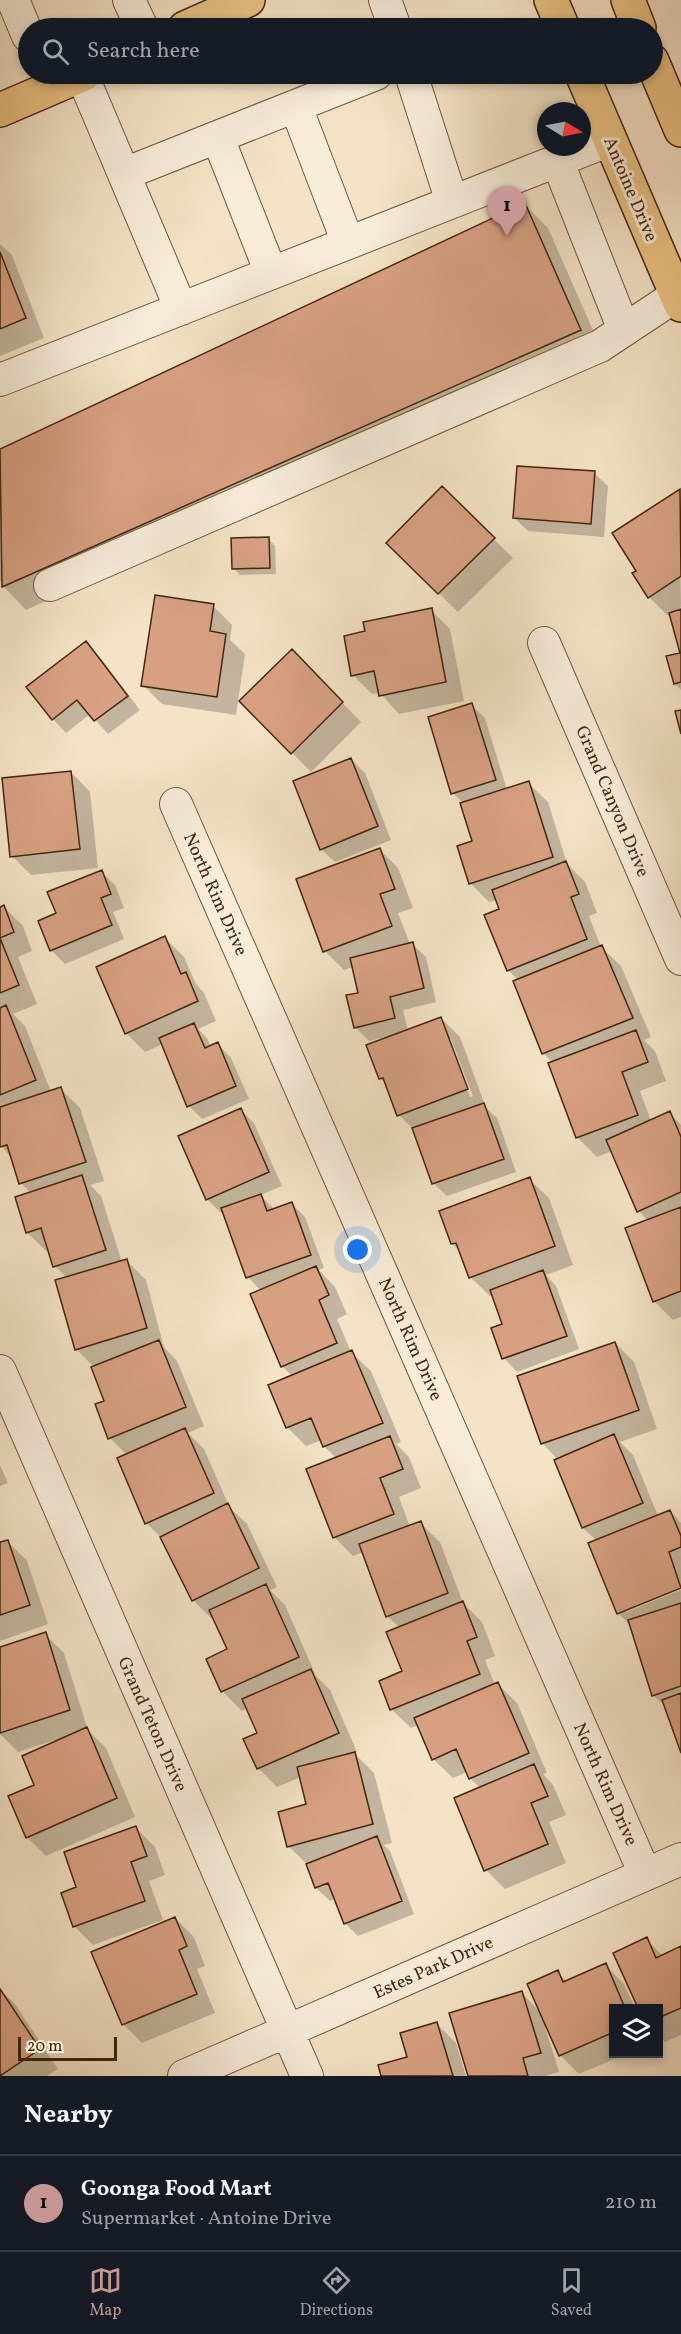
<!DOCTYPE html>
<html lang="en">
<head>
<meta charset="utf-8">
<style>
	:root { --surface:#171b24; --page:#242831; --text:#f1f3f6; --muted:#9ea1a6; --line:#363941; --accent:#c59692 }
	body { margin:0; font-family:Vollkorn,serif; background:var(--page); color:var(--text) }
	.controls { position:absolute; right:18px; bottom:18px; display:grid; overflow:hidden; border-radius:0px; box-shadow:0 3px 9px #0003 }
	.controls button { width:54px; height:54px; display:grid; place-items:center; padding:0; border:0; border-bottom:2px solid var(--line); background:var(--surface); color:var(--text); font:30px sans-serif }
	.compass { position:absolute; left:537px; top:102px; width:54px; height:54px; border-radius:50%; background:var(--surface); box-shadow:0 3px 9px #0003; rotate:100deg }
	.scale { position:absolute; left:18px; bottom:15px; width:99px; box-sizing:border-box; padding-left:6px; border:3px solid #422709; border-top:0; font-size:16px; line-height:21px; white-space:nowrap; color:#422709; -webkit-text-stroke:4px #f8eddb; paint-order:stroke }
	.you { position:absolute; left:358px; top:1250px; width:21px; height:21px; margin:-15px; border:4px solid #fff; border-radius:50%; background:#1a73e8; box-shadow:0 0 0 9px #1a73e833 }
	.badge { display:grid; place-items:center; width:39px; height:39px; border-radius:50%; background:var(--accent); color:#111; font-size:20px; font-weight:700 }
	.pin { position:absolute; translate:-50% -50px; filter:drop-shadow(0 2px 3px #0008) }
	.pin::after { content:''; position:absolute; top:32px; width:21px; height:18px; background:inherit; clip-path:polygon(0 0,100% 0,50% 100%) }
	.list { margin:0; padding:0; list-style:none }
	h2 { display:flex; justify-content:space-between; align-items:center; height:78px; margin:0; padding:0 24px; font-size:26px }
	h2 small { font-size:20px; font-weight:400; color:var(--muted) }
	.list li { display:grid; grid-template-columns:39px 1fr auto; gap:18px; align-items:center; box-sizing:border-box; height:96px; padding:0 24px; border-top:2px solid var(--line) }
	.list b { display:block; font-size:22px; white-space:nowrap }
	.list p { margin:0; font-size:20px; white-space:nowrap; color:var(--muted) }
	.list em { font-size:20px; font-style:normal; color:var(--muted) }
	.icon { flex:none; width:33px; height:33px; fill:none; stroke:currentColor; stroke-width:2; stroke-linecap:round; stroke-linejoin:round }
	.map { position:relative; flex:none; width:681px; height:2076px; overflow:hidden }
	.search { position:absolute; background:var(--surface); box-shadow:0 3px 9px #0003; left:18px; right:18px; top:18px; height:66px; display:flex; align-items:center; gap:15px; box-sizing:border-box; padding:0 21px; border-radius:33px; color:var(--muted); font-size:22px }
	.sheet { height:174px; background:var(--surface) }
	nav { display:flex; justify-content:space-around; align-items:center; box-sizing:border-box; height:84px; border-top:2px solid var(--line); background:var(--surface); font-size:16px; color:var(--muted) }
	nav a { display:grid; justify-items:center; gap:3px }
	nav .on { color:var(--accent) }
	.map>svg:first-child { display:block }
	.shadow { fill:#0003; fill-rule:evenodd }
	.building { fill:#d8a183; stroke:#422709; stroke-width:1.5 }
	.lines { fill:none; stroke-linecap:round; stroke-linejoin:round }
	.minor-casing { stroke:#6e5638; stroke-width:34 }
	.major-casing { stroke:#422709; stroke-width:36 }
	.minor { stroke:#f8eddb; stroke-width:32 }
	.major { stroke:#eac284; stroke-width:33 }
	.labels { text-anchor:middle; stroke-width:6; stroke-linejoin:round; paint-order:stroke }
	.street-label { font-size:18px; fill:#422709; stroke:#f8eddb }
</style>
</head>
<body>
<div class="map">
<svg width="681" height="2076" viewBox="0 0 681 2076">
	<rect width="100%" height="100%" fill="#f4e3c7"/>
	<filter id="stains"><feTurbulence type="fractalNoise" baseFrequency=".00333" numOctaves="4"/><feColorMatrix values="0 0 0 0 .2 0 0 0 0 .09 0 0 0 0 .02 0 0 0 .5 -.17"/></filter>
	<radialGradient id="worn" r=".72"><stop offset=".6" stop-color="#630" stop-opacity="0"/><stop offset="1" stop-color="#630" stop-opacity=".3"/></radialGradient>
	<path class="shadow" d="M525,205L548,228L603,353L26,610L3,586L0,580V450Z
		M0,244L12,255L44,338L0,356Z
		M594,473L608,486L604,537L528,531L514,518Z
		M442,488L513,558L458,612L388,543Z
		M679,491L681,607L673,613L681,611V652L671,614L668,616L649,597L638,571Z
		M269,539L275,546L276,574L240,575L233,568Z
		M213,606L232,625L230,640L245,654L236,715L162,704L143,685Z
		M431,610L450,629L464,701L399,714L380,693L372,694L353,675Z
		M86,643L99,656L140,710L108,734L90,714L66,733L53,719Z
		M292,651L361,722L311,772L242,701Z
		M681,654V690L675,684Z
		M471,705L485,718L507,790L528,783L548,802L567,864L585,882L597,913L589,916L601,947L621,966L651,1037L644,1040L655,1051L666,1081L640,1091L651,1121L669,1113L681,1125V1317L673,1320L654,1301L648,1221L639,1211L612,1151L597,1157L578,1138L550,1064L553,1063L543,1053L518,980L508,970L501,910L497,900L489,902L470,883L474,842L464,804L453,793Z
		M351,759L365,773L391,840L335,862L321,849Z
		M71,772L90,792L98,868L31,875L12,856Z
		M379,849L398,868L413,908L398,913L410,944H412L426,957L436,1002L403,1010L408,1031L441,1018L460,1037L486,1108L497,1118L516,1172L447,1196L433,1183L415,1131L399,1115L388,1085L380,1078L385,1037L369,1041L356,1028L348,997L360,994L353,967L344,970L325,951ZM448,1039H451L473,1096L470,1097Z
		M101,872L115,885L124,908L113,912L124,939L65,964L51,950L58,914Z
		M4,907L23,926L32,951L18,957L37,1004L13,1014L25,1026L51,1092L61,1089L80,1108L104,1181L90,1185L101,1196L122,1262L127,1261L146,1280L164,1347L177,1361L204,1426L188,1433L204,1449L230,1508L247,1524L277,1587L270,1590L285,1605L316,1676L330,1690L357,1752L354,1753L374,1773L392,1843L384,1845L390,1851L414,1914L358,1936L345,1923L336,1899L330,1901L316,1888L308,1865L288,1846L308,1805L301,1777L277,1787L258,1768L259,1734L247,1708L242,1711L222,1691L208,1659L229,1650L214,1618L212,1619L193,1600L163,1539L146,1523L127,1455L110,1438L106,1401L94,1367L76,1349L67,1278L55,1266L50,1250L46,1251L27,1232L31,1193L21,1183L13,1159L0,1145V909Z
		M165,938L184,957L196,984L204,993L216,1021L198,1029L207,1038L211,1047L218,1044L231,1058L249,1099L202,1119L189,1106L163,1044L145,1052L126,1033Z
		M241,1110L254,1123L282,1186L260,1195L274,1209L292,1204L305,1217L324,1268L319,1270L335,1287L347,1314L337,1319L351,1352L371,1371L401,1442L396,1444L409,1457L421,1488L399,1497L410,1527L420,1523L440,1542L463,1603L482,1622L495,1656L485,1660L495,1685L498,1684L517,1703L547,1773L543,1774L553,1785L566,1815L549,1822L566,1863L505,1889L486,1870L480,1788L470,1778L467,1772L453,1778L433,1759L419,1725L411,1728L391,1709L404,1672L400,1628L387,1616L364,1552L353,1556L334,1537L337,1459L325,1447L322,1440L306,1446L287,1427L292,1376L282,1366L261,1291L248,1277L224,1212L221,1213L207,1199Z
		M529,1179L549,1198L573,1265L546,1275L556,1286L579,1349L517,1372L504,1358V1325L493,1295L490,1296L470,1277L462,1253L452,1244Z
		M615,1343L634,1362L657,1429L620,1442L633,1455L658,1516L670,1511L681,1523V1586L626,1609V1612L681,1590V1748L667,1708L653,1695L632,1627L618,1613L597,1541L583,1528L556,1461L558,1460L542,1443Z
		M0,1465L8,1483L0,1486Z
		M8,1542L27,1561L48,1624L0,1641V1544Z
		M45,1634L64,1653L88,1730L106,1748L135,1817L46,1856L27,1837L36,1786L60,1741L59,1739L18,1752L0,1734V1649Z
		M136,1828L155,1847L165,1875L149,1881L163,1920L93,1945L74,1926L78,1888Z
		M175,1918L194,1937L205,1966L197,1969L215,2013L142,2043L123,2024Z
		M646,1939L663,1956L681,1948V2035L665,2042L658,2036V2008H639L615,1953Z
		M605,1965L624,1984L635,2008H614V2054H626L579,2074L560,2055L547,2026L545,2027L559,2072L545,2076H469L522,1993L541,2013L557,1972L567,1982Z
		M0,1990L15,2004L58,2069L47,2076H0Z
		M437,2024L456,2043L466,2076H383L409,2058Z"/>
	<path class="building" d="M525,203L581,330L2,587L0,449Z
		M0,252L26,318L0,329Z
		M517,466L595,471L591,524L513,518Z
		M442,486L495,538L438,594L386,543Z
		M680,489L681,576L648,598L632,573L636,571L612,533Z
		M269,537L270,568L232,569L231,538Z
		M155,595L214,604L210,631L226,634L217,697L141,686Z
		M432,608L446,682L379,696L374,671L351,676L344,636L365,631L363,622Z
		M681,609V682L674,684L666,656L680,653L669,613Z
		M86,641L128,696L94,721L77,700L52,720L26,687Z
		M292,649L343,702L291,754L239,701Z
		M472,703L496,780L451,794L428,717Z
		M681,710V734L675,711Z
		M351,758L378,826L320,850L293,781Z
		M71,771L80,849L10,857L2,778Z
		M529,781L553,857L469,884L457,846L472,841L460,803Z
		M380,848L395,889L380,894L392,926L323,952L296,879Z
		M566,861L579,894L571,897L587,939L507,971L484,915L499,909L492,890Z
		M102,870L111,894L101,898L112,925L50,951L38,921L56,913L47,892Z
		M4,905L14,932L0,938V907Z
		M165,936L181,974L186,972L198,1001L125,1034L96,967Z
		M0,938L19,985L0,993Z
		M413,942L424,988L390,997L395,1018L354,1028L346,995L358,993L350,958Z
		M602,945L633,1018L542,1054L513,981Z
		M6,1005L36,1080L0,1095V1008Z
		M441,1017L468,1089L397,1116L383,1078L379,1079L366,1045Z
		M194,1023L205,1048L218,1042L236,1086L187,1107L159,1038Z
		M636,1030L648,1062L622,1072L638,1115L576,1138L548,1063Z
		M61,1087L86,1162L19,1184L7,1145L0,1147V1107Z
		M484,1103L504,1159L432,1184L412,1128Z
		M241,1108L269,1172L206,1200L178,1136Z
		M670,1111L681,1137V1192L637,1212L606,1140Z
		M82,1175L106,1250L53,1267L41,1228L26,1233L15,1197Z
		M530,1177L555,1246L469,1278L456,1243L451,1244L439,1211Z
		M261,1194L267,1211L292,1202L311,1255L246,1278L221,1208Z
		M681,1207V1291L653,1302L625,1228Z
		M127,1259L147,1328L75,1350L55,1280Z
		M316,1266L329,1295L319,1300L337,1343L281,1367L250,1294Z
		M543,1270L567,1336L502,1359L491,1328L502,1324L490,1290Z
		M159,1340L186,1407L108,1439L95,1404L104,1401L91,1367Z
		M615,1342L639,1410L541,1444L517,1376Z
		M352,1350L383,1423L323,1447L311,1418L286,1428L268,1385Z
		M185,1428L214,1493L145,1524L117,1458Z
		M614,1434L643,1503L582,1528L554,1460Z
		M390,1436L403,1469L380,1478L394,1514L333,1538L306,1469Z
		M228,1503L259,1568L192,1601L160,1537Z
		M670,1510L681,1536V1547L669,1552L681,1588L617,1614L588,1543Z
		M421,1521L448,1593L386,1617L359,1544Z
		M8,1540L30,1605L0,1615V1542Z
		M266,1584L299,1657L221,1692L206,1659L227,1649L209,1610Z
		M463,1601L477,1637L467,1641L480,1674L390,1710L379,1681L402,1671L386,1632Z
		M681,1603V1686L652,1696L628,1620Z
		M46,1632L70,1710L0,1733V1647Z
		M311,1669L339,1733L257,1769L243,1739L257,1733L242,1699Z
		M498,1682L529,1753L469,1779L456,1749L432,1760L414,1718Z
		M681,1693V1753L662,1700Z
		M87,1727L117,1798L26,1838L8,1796L34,1785L22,1756Z
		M355,1752L373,1824L287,1847L278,1812L306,1804L297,1767Z
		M534,1764L548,1796L531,1803L548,1844L484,1871L454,1798Z
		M136,1826L147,1856L131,1862L145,1901L73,1927L61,1893L76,1887L64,1852Z
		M377,1836L402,1901L344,1924L328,1883L315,1888L306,1864Z
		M175,1917L187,1946L179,1950L197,1994L122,2025L91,1952Z
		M647,1937L656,1958L681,1946V2008L658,2018V2008H638L613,1953Z
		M606,1963L625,2008H614V2032L559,2056L527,1984L558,1970L563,1982Z
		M0,1989L40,2049L0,2076Z
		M522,1991L541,2053L523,2058L528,2076H468L449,2013Z
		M437,2022L453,2076H381L378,2065L407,2057L400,2033Z"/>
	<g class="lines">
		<g class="minor-casing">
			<path id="minor" d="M13,0L28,36
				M129,0L142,28
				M385,0L395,28
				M411,74L452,202
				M82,75L181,309
				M296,107L348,243
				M218,138L271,273
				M557,160L624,330
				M124,174L376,74
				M0,380L610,140
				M50,585L600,346L677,295
				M544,643L681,959
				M176,804L645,1874
				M0,1371L307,2076
				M184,2076L681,1859"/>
		</g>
		<g class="major-casing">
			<path id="major" d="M551,0L563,28
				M628,0L639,28
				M185,28L248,0
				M652,61L681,130
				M582,74L681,305
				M0,110L84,74"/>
		</g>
		<use href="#minor" class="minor"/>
		<use href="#major" class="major"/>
	</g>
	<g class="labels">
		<g class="street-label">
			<text transform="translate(631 189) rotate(67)" y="6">Antoine Drive</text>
			<text transform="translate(613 801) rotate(67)" y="6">Grand Canyon Drive</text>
			<text transform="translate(216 894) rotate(66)" y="6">North Rim Drive</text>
			<text transform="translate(411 1339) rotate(66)" y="6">North Rim Drive</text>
			<text transform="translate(153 1724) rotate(66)" y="6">Grand Teton Drive</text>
			<text transform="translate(606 1784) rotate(66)" y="6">North Rim Drive</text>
			<text transform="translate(433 1967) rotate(-24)" y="6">Estes Park Drive</text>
		</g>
	</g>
	<rect width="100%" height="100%" filter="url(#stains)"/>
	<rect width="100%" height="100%" fill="url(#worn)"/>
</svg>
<div class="controls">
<button><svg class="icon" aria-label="layers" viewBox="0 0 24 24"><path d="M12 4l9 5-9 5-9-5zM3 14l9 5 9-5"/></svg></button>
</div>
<svg class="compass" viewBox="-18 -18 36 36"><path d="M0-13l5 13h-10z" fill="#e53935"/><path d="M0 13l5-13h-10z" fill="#9ea1a6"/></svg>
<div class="scale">20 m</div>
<div class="you"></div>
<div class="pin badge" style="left:507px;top:236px">1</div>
<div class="search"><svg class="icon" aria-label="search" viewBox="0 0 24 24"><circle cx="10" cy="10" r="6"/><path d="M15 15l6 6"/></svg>Search here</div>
</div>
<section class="sheet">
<h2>Nearby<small></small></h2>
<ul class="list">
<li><span class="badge">1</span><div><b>Goonga Food Mart</b><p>Supermarket · Antoine Drive</p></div><em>210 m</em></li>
</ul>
</section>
<nav>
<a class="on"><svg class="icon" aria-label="map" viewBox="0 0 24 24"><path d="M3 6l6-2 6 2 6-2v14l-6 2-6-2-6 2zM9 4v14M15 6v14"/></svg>Map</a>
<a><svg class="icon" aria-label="directions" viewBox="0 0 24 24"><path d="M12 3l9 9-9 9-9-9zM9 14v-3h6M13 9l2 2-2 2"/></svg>Directions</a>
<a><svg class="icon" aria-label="saved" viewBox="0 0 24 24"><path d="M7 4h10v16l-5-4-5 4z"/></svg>Saved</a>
</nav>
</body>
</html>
